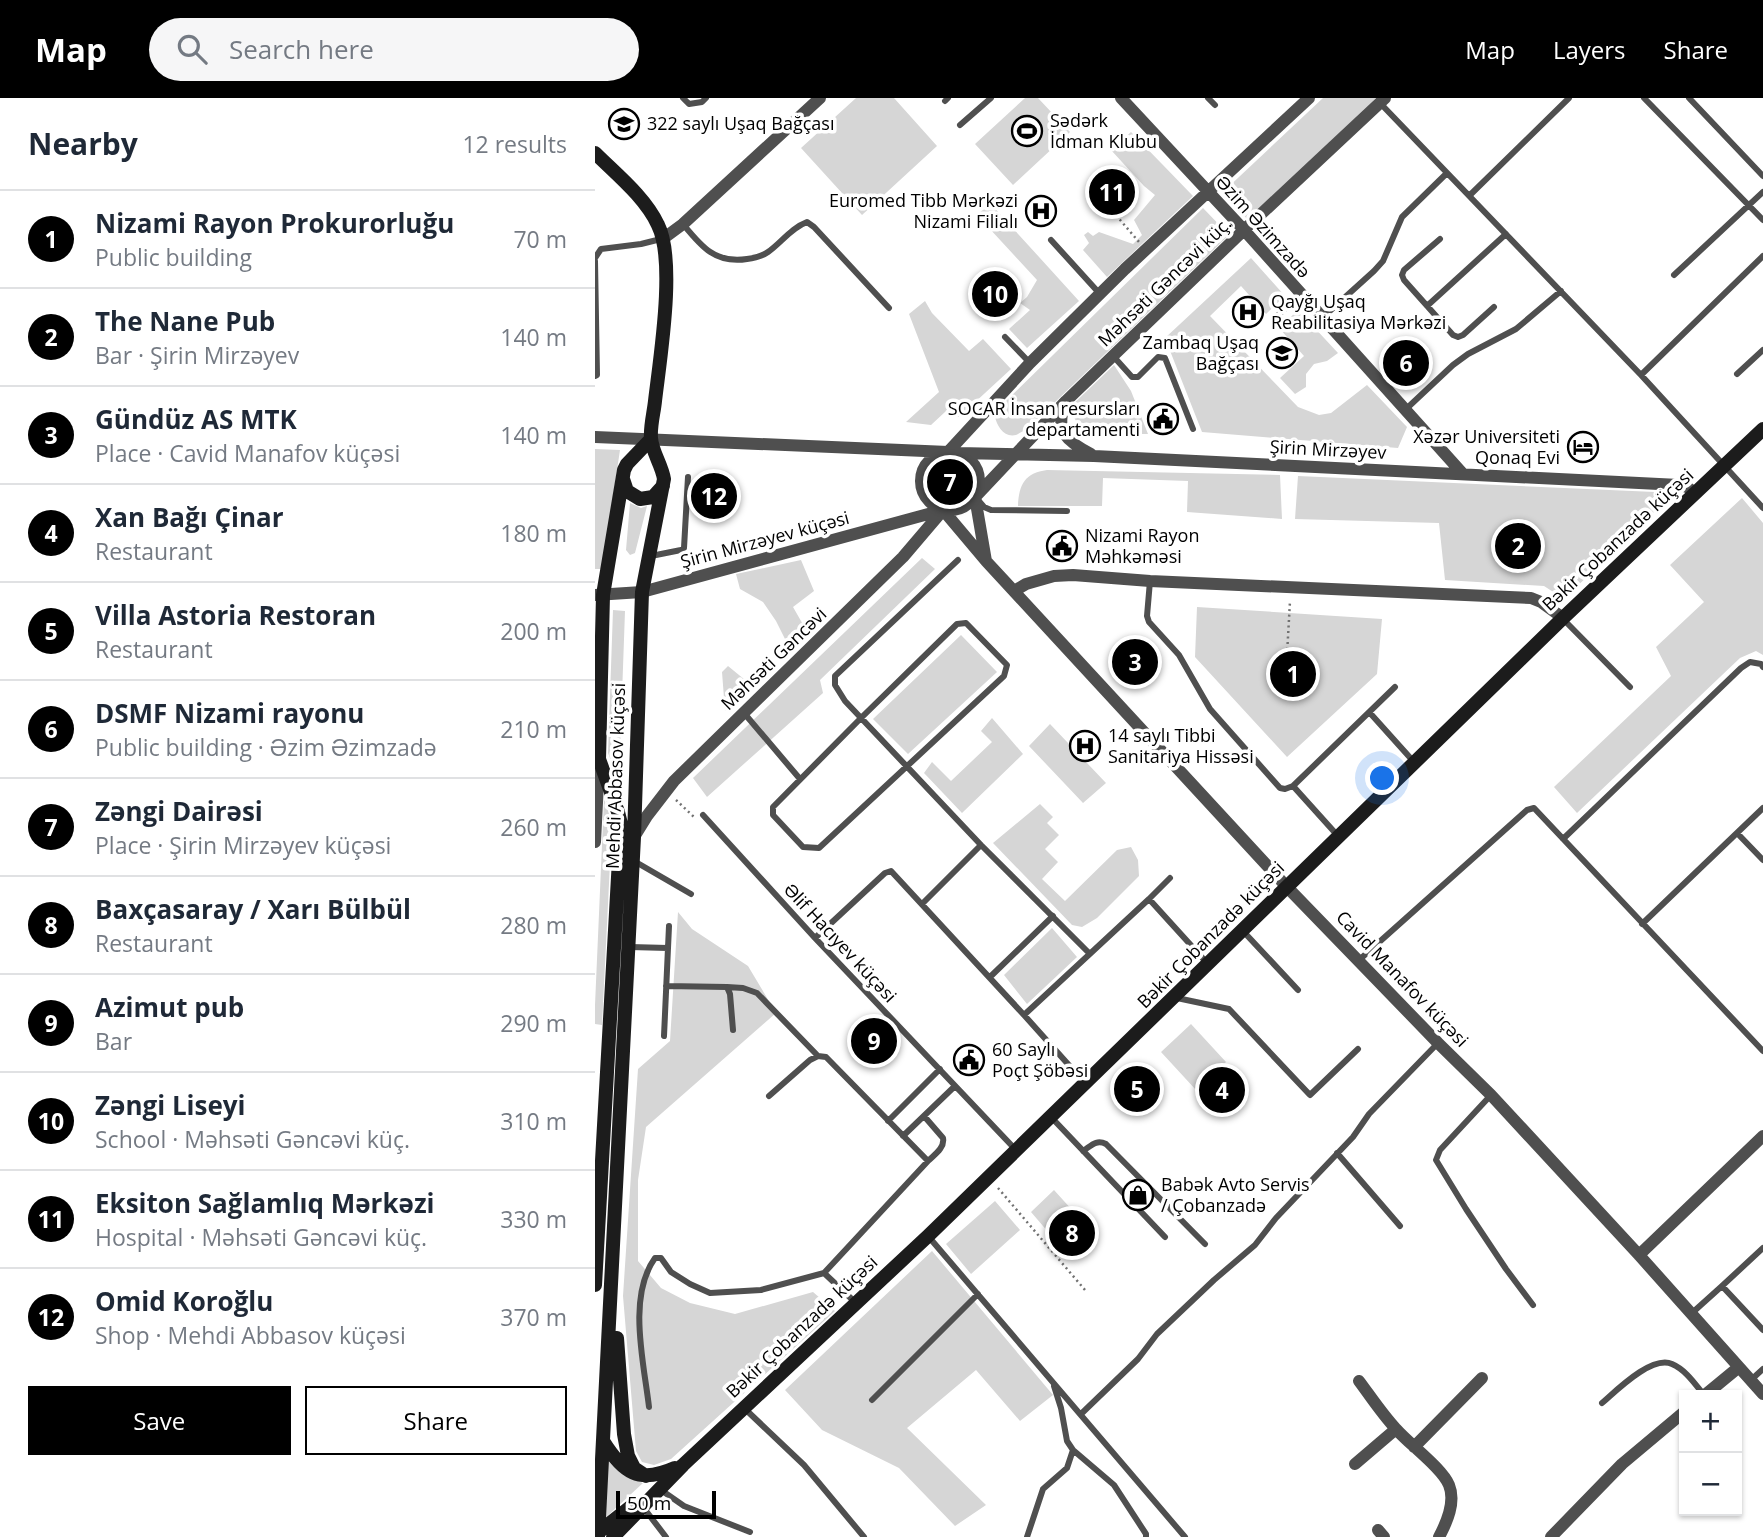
<!DOCTYPE html>
<html lang="en">
<head>
<meta charset="utf-8">
<style>
	:root { --surface:#fff; --page:#f6f6f7; --text:#1f2937; --muted:#747a83; --line:#e0e1e3; --accent:#000 }
	body { margin:0; font-family:"Open Sans",sans-serif; background:var(--page); color:var(--text) }
	.controls { position:absolute; right:21px; bottom:21px; display:grid; overflow:hidden; border-radius:0px; box-shadow:0 2px 5px #0004 }
	.controls button { width:63px; height:63px; display:grid; place-items:center; padding:0; border:0; border-bottom:2px solid var(--line); background:var(--surface); color:var(--text); font:35px sans-serif }
	.scale { position:absolute; left:21px; bottom:18px; width:100px; box-sizing:border-box; padding-left:7px; border:4px solid #000; border-top:0; font-size:19px; line-height:24px; white-space:nowrap; color:#000; -webkit-text-stroke:5px #fff; paint-order:stroke }
	.you { position:absolute; left:788px; top:681px; width:24px; height:24px; margin:-18px; border:5px solid #fff; border-radius:50%; background:#1a73e8; box-shadow:0 0 0 10px #1a73e833 }
	.badge { display:grid; place-items:center; width:46px; height:46px; border-radius:50%; background:var(--accent); color:#fff; font-size:23px; font-weight:700 }
	.pin { position:absolute; translate:-50% -50%; border:4px solid #fff; box-shadow:0 2px 7px #0006 }
	.list { margin:0; padding:0; list-style:none }
	h2 { display:flex; justify-content:space-between; align-items:center; height:91px; margin:0; padding:0 28px; font-size:30px }
	h2 small { font-size:23px; font-weight:400; color:var(--muted) }
	.list li { display:grid; grid-template-columns:46px 1fr auto; gap:21px; align-items:center; box-sizing:border-box; height:98px; padding:0 28px; border-top:2px solid var(--line) }
	.list b { display:block; font-size:26px; white-space:nowrap }
	.list p { margin:0; font-size:23px; white-space:nowrap; color:var(--muted) }
	.list em { font-size:23px; font-style:normal; color:var(--muted) }
	.actions { display:flex; gap:14px; padding:21px 28px }
	.actions a { flex:1; padding:16px 0; border:2px solid var(--accent); border-radius:0px; text-align:center; font-size:24px; color:var(--accent) }
	.actions .main { background:var(--accent); color:#fff }
	.icon { flex:none; width:38px; height:38px; fill:none; stroke:currentColor; stroke-width:2; stroke-linecap:round; stroke-linejoin:round }
	.map { position:relative; flex:none; width:1168px; height:1439px; overflow:hidden }
	header { display:flex; align-items:center; gap:42px; box-sizing:border-box; height:98px; padding:0 35px; background:var(--accent); color:#fff }
	header strong { font-size:33px }
	nav { display:flex; gap:38px; margin-inline-start:auto; font-size:24px }
	.search { width:490px; height:63px; background:var(--page); display:flex; align-items:center; gap:18px; box-sizing:border-box; padding:0 24px; border-radius:38px; color:var(--muted); font-size:26px }
	main { display:flex }
	aside { flex:1; background:var(--surface) }
	.map>svg:first-child { display:block }
	.green { fill:#d6d6d6 }
	.lines { fill:none; stroke-linecap:round; stroke-linejoin:round }
	.path { stroke:#717171; stroke-width:2.5; stroke-dasharray:2 3.5; stroke-linecap:butt }
	.lane { stroke:#4f4f4f; stroke-width:6 }
	.street { stroke:#4f4f4f; stroke-width:12 }
	.secondary { stroke:#1c1c1c; stroke-width:14 }
	.labels { text-anchor:middle; stroke-width:7; stroke-linejoin:round; paint-order:stroke }
	.poi-label { font-size:18px; fill:#000; stroke:#fff; text-anchor:start }
	.street-label { font-size:18px; fill:#000; stroke:#fff }
</style>
</head>
<body>
<header>
<strong>Map</strong>
<div class="search"><svg class="icon" aria-label="search" viewBox="0 0 24 24"><circle cx="10" cy="10" r="6"/><path d="M15 15l6 6"/></svg>Search here</div>
<nav><a>Map</a><a>Layers</a><a>Share</a></nav>
</header>
<main>
<aside>
<h2>Nearby<small>12 results</small></h2>
<ul class="list">
<li><span class="badge">1</span><div><b>Nizami Rayon Prokurorluğu</b><p>Public building</p></div><em>70 m</em></li>
<li><span class="badge">2</span><div><b>The Nane Pub</b><p>Bar · Şirin Mirzəyev</p></div><em>140 m</em></li>
<li><span class="badge">3</span><div><b>Gündüz AS MTK</b><p>Place · Cavid Manafov küçəsi</p></div><em>140 m</em></li>
<li><span class="badge">4</span><div><b>Xan Bağı Çinar</b><p>Restaurant</p></div><em>180 m</em></li>
<li><span class="badge">5</span><div><b>Villa Astoria Restoran</b><p>Restaurant</p></div><em>200 m</em></li>
<li><span class="badge">6</span><div><b>DSMF Nizami rayonu</b><p>Public building · Əzim Əzimzadə</p></div><em>210 m</em></li>
<li><span class="badge">7</span><div><b>Zəngi Dairəsi</b><p>Place · Şirin Mirzəyev küçəsi</p></div><em>260 m</em></li>
<li><span class="badge">8</span><div><b>Baxçasaray / Xarı Bülbül</b><p>Restaurant</p></div><em>280 m</em></li>
<li><span class="badge">9</span><div><b>Azimut pub</b><p>Bar</p></div><em>290 m</em></li>
<li><span class="badge">10</span><div><b>Zəngi Liseyi</b><p>School · Məhsəti Gəncəvi küç.</p></div><em>310 m</em></li>
<li><span class="badge">11</span><div><b>Eksiton Sağlamlıq Mərkəzi</b><p>Hospital · Məhsəti Gəncəvi küç.</p></div><em>330 m</em></li>
<li><span class="badge">12</span><div><b>Omid Koroğlu</b><p>Shop · Mehdi Abbasov küçəsi</p></div><em>370 m</em></li>
</ul>
<div class="actions"><a class="main">Save</a><a>Share</a></div>
</aside>
<div class="map">
<svg width="1168" height="1439" viewBox="0 0 1168 1439">
	<rect width="100%" height="100%" fill="#fff"/>
	<path class="green" d="M261,0H299L342,48L267,117L206,50Z
		M430,0H443L475,34L418,87L380,46Z
		M728,0H781L653,122L628,94Z
		M536,34L598,98L512,179L488,152L494,145L489,137L493,134L498,138L504,134L538,146L547,137L539,122L560,97L549,88L516,52Z
		M395,105L484,203L432,250L414,231L435,212L425,205L432,199L442,182L382,117Z
		M608,110L634,137L432,331C431,331 422,337 421,337C409,340 402,328 400,319L406,308Z
		M656,160L690,198L671,216L646,188L615,218L703,309L724,317L736,315L772,287L812,329L803,350L607,334L570,240Z
		M330,203L337,215L374,253L388,241L416,271L364,319L350,314L336,327L311,324L344,294L314,216Z
		M703,212L743,255L732,263L719,266L711,276V289L700,296L685,280L709,258L684,230Z
		M519,267L536,293L553,336H488L474,310Z
		M0,351L25,352L7,471H0Z
		M341 382a14 14 0 1 1 28 0a14 14 0 1 1-28 0Z
		M452,372L685,377L687,421L592,414L593,383L508,380L507,408H423C424,386 430,375 452,372Z
		M703,378L1060,394L1064,409L969,501L949,488L850,482L844,425L700,421Z
		M1147,400L1168,425V557L1161,553L1145,560L982,715L959,689L1076,578L1061,549L1109,504L1075,467Z
		M35,405L46,410L52,408L40,455L35,457L31,452Z
		M327,460L340,471L225,582L228,595L112,699L98,680Z
		M206,462L219,493L198,509L210,530L193,547L181,523L168,504L145,491L141,476Z
		M602,509L787,521L782,576L692,659L600,559Z
		M18,512L30,513L24,682L13,655Z
		M366,537L402,574L313,656L278,621Z
		M133,568L155,586L130,613L127,574Z
		M397,620L428,656L367,715L329,675L337,664L356,683L397,644L386,633Z
		M455,626L511,685L488,705L434,648Z
		M9,701L17,725L7,927L0,926V907Z
		M445,706L458,719L452,725L464,737L450,751L463,764L447,781L470,803L522,752L536,749L543,762L544,778L502,820L487,829L477,827L398,745Z
		M83,814L97,831L153,868L181,915L51,1029L43,1082V1163L66,1190L95,1205L140,1216L218,1194L240,1213L76,1361L59,1367L47,1364L41,1353L28,1198L43,971L75,943Z
		M457,830L482,859L432,906L409,877Z
		M596,926L631,964L601,992L566,954Z
		M459,1092L478,1113L454,1135L436,1114Z
		M400,1103L425,1132L376,1176L351,1146Z
		M337,1153L458,1297L425,1323L381,1272L312,1330L391,1407L360,1428L304,1370L227,1332L190,1292Z
		M13,1363C24,1374 33,1380 48,1385L9,1421Z"/>
	<g class="lines">
		<path class="path" d="M514,109L544,144
			M692,557L695,503
			M81,702L99,719
			M403,1090L490,1192"/>
		<path class="lane" d="M88,0L94,6L107,4L111,0
			M613,0L620,7
			M1049,0L1168,122
			M1094,0L1168,78
			M350,3L353,0
			M785,5L1046,277L1168,410
			M365,27L396,0
			M874,98L974,0
			M88,126C106,148 120,166 152,161C159,160 166,159 173,154C186,145 196,130 212,124L219,129L294,210
			M845,141L809,172L807,177L809,182L858,237L863,239L868,237L899,209
			M456,142L505,196
			M0,160L6,151L46,146L66,141
			M0,163L2,277L0,278
			M1079,177L1168,94
			M832,208L911,136
			M682,218L706,196
			M727,220L779,173L788,163L807,119L852,75
			M410,239L435,265
			M519,259L537,279H543L563,259L570,260L598,331
			M1142,276L1168,252
			M1046,277L1168,158
			M810,312L858,267L873,256L921,231L966,193
			M383,402L389,409L396,412L472,413
			M56,458L86,452L89,450L93,379
			M363,462L240,578V587L250,603L386,747L495,856
			M555,483L552,518L554,524L584,557L615,611L685,690L690,691L698,688L800,589
			M969,522L1035,589
			M371,525L412,567L409,578L224,750L208,749L178,717V709L266,620L362,526Z
			M149,615L205,681
			M775,615L819,664
			M698,688L743,738
			M108,717L220,840L420,1051
			M1142,735L1168,762
			M968,741L1146,570L1155,564L1166,566L1168,569
			M39,763L96,796
			M554,801L575,780
			M327,806L386,747
			M1047,826L1168,710
			M647,832L703,892
			M220,840L290,775L296,773L429,917L489,984
			M35,849L73,850
			M763,863L932,712L939,710L1168,953
			M395,879L458,818
			M71,888L132,889L135,896L138,932
			M132,889L148,890L162,895L223,958
			M582,900L634,911L715,997L763,951
			M429,917L554,801L613,866
			M69,938L74,828
			M896,997L845,1052L841,1062L871,1111L911,1171L938,1207
			M174,998L215,962L223,958L231,959L333,1063L229,1175
			M329,1018L348,1040C350,1050 339,1057 333,1063
			M456,1019L570,1139
			M293,1023L345,971
			M308,1038L360,988
			M488,1053C496,1048 501,1041 511,1046L610,1146
			M742,1055L805,1128
			M333,1138L590,1439
			M1168,1150L1127,1188L1168,1232
			M1097,1215L1127,1188
			M1156,1282L1168,1271
			M459,1288L466,1310L472,1343L478,1352L519,1387L551,1436V1439
			M277,1302L383,1196
			M1007,1305C1022,1292 1057,1257 1077,1266C1091,1272 1100,1286 1109,1297
			M54,1309C49,1265 32,1199 60,1160H66L76,1174L95,1186L115,1195L166,1192L229,1175L261,1205
			M149,1310L209,1367L269,1439
			M486,1316L543,1261L562,1236L619,1182L660,1147L681,1120L758,1039L774,1016L843,945
			M66,1392L89,1408L155,1434
			M48,1409L71,1439
			M432,1439L448,1391L472,1370L478,1352"/>
		<path class="street" d="M526,0L649,132L868,376
			M69,140L88,126L225,0
			M470,306C459,334 473,344 496,356
			M0,339L353,354L435,265L530,171L714,0
			M326 383a29 29 0 1 1 58 0a29 29 0 1 1-58 0Z
			M363,355L499,358L1084,387L1092,389L1100,395
			M348,412L391,463L691,788L843,945L896,997L1044,1157L1168,1296
			M391,463L380,399L471,303L649,132L790,0
			M419,493L431,486L459,478L478,477L555,483L936,500L946,504L968,520
			M0,497L47,494L348,412
			M39,739L52,718L79,683L308,459L348,412
			M0,744L4,665
			M1044,1157L1168,1038
			M764,1283C776,1299 787,1316 801,1331C814,1346 847,1370 854,1387C861,1404 852,1424 844,1439
			M1110,1297L1144,1269
			M819,1349L887,1280
			M760,1366L801,1331
			M783,1432L789,1439
			M956,1439L1027,1366L1089,1314"/>
		<path class="secondary" d="M0,55C21,76 50,99 63,127C81,163 65,260 60,303C59,314 55,328 56,340C57,354 67,367 69,381L47,494L39,739L3,1439
			M28,381L32,393L45,401L58,399L68,388
			M0,1187L26,726L23,714L4,661L8,497L29,372L32,366L56,341
			M22,1240L29,1336L33,1358L39,1370L51,1378
			M8,1343C28,1375 44,1386 80,1370
			M0,1437L38,1407
			M18,1439L88,1367L333,1138L968,520L1168,331"/>
	</g>
	<defs>
		<g id="school-ring" transform="scale(1.575)"><circle r="9.5" fill="#fff" stroke="#000" stroke-width="1.5"/><path d="M0-5L7-2L0 1L-7-2ZM-4 1L0 2.5L4 1V4Q0 6-4 4Z" fill="#000"/></g>
		<g id="stadium-ring" transform="scale(1.575)"><circle r="9.5" fill="#fff" stroke="#000" stroke-width="1.5"/><path d="M0-5a6.5 5 0 1 0 0 10a6.5 5 0 1 0 0-10ZM-3.5-1.8h7v3.6h-7Z" fill="#000"/></g>
		<g id="hospital-ring" transform="scale(1.575)"><circle r="9.5" fill="#fff" stroke="#000" stroke-width="1.5"/><path d="M-5-5h3v3.5h4V-5h3V5h-3V1.5h-4V5h-3Z" fill="#000"/></g>
		<g id="civic-ring" transform="scale(1.575)"><circle r="9.5" fill="#fff" stroke="#000" stroke-width="1.5"/><path d="M-.6-6.5H3V-4.5H.6V-3L4-1V1h2V6H-6V1h2V-1L-.6-3ZM-1.2 2.5V6h2.4V2.5Z" fill="#000"/></g>
		<g id="hotel-ring" transform="scale(1.575)"><circle r="9.5" fill="#fff" stroke="#000" stroke-width="1.5"/><path d="M-6-4.5h1.5V1H6V5H4.5V3h-9V5H-6ZM-4 0a1.8 1.8 0 1 1 3.6 0ZM.5 0V-2.5h3Q6-2.5 6 0Z" fill="#000"/></g>
		<g id="shop-ring" transform="scale(1.575)"><circle r="9.5" fill="#fff" stroke="#000" stroke-width="1.5"/><path d="M-5-2.5h2.3a2.7 3.5 0 0 1 5.4 0H5L5.5 6h-11ZM-1.5-2.5h3a1.5 2.3 0 0 0-3 0Z" fill="#000"/></g>
	</defs>
	<g fill-rule="evenodd">
		<use href="#school-ring" x="29" y="26"/>
		<use href="#stadium-ring" x="432" y="33"/>
		<use href="#hospital-ring" x="446" y="113"/>
		<use href="#hospital-ring" x="653" y="214"/>
		<use href="#school-ring" x="687" y="255"/>
		<use href="#civic-ring" x="568" y="321"/>
		<use href="#hotel-ring" x="988" y="349"/>
		<use href="#civic-ring" x="467" y="448"/>
		<use href="#hospital-ring" x="490" y="648"/>
		<use href="#civic-ring" x="374" y="962"/>
		<use href="#shop-ring" x="543" y="1097"/>
	</g>
	<g class="labels">
		<g class="poi-label">
			<text x="455" y="29">Sədərk<tspan x="455" dy="21">İdman Klubu</tspan></text>
			<text x="52" y="32">322 saylı Uşaq Bağçası</text>
			<text x="423" y="109" text-anchor="end">Euromed Tibb Mərkəzi<tspan x="423" dy="21">Nizami Filialı</tspan></text>
			<text x="676" y="210">Qayğı Uşaq<tspan x="676" dy="21">Reabilitasiya Mərkəzi</tspan></text>
			<text x="664" y="251" text-anchor="end">Zambaq Uşaq<tspan x="664" dy="21">Bağçası</tspan></text>
			<text x="545" y="317" text-anchor="end">SOCAR İnsan resursları<tspan x="545" dy="21">departamenti</tspan></text>
			<text x="965" y="345" text-anchor="end">Xəzər Universiteti<tspan x="965" dy="21">Qonaq Evi</tspan></text>
			<text x="490" y="444">Nizami Rayon<tspan x="490" dy="21">Məhkəməsi</tspan></text>
			<text x="513" y="644">14 saylı Tibbi<tspan x="513" dy="21">Sanitariya Hissəsi</tspan></text>
			<text x="397" y="958">60 Saylı<tspan x="397" dy="21">Poçt Şöbəsi</tspan></text>
			<text x="566" y="1093">Babək Avto Servis<tspan x="566" dy="21">/ Çobanzadə</tspan></text>
		</g>
		<g class="street-label">
			<text transform="translate(668 129) rotate(48)" y="6">Əzim Əzimzadə</text>
			<text transform="translate(570 184) rotate(-44)" y="6">Məhsəti Gəncəvi küç.</text>
			<text transform="translate(733 352) rotate(3)" y="6">Şirin Mirzəyev</text>
			<text transform="translate(170 442) rotate(-15)" y="6">Şirin Mirzəyev küçəsi</text>
			<text transform="translate(1023 442) rotate(-43)" y="6">Bəkir Çobanzadə küçəsi</text>
			<text transform="translate(179 561) rotate(-44)" y="6">Məhsəti Gəncəvi</text>
			<text transform="translate(21 678) rotate(-88)" y="6">Mehdi Abbasov küçəsi</text>
			<text transform="translate(616 837) rotate(-45)" y="6">Bəkir Çobanzadə küçəsi</text>
			<text transform="translate(245 845) rotate(47)" y="6">Əlif Hacıyev küçəsi</text>
			<text transform="translate(807 881) rotate(46)" y="6">Cavid Manafov küçəsi</text>
			<text transform="translate(207 1229) rotate(-43)" y="6">Bəkir Çobanzadə küçəsi</text>
		</g>
	</g>
</svg>
<div class="controls">
<button>+</button>
<button>−</button>
</div>
<div class="scale">50 m</div>
<div class="you"></div>
<div class="pin badge" style="left:698px;top:576px">1</div>
<div class="pin badge" style="left:923px;top:448px">2</div>
<div class="pin badge" style="left:540px;top:564px">3</div>
<div class="pin badge" style="left:627px;top:992px">4</div>
<div class="pin badge" style="left:542px;top:991px">5</div>
<div class="pin badge" style="left:811px;top:265px">6</div>
<div class="pin badge" style="left:355px;top:384px">7</div>
<div class="pin badge" style="left:477px;top:1135px">8</div>
<div class="pin badge" style="left:279px;top:943px">9</div>
<div class="pin badge" style="left:400px;top:196px">10</div>
<div class="pin badge" style="left:517px;top:94px">11</div>
<div class="pin badge" style="left:119px;top:398px">12</div>
</div>
</main>
</body>
</html>
